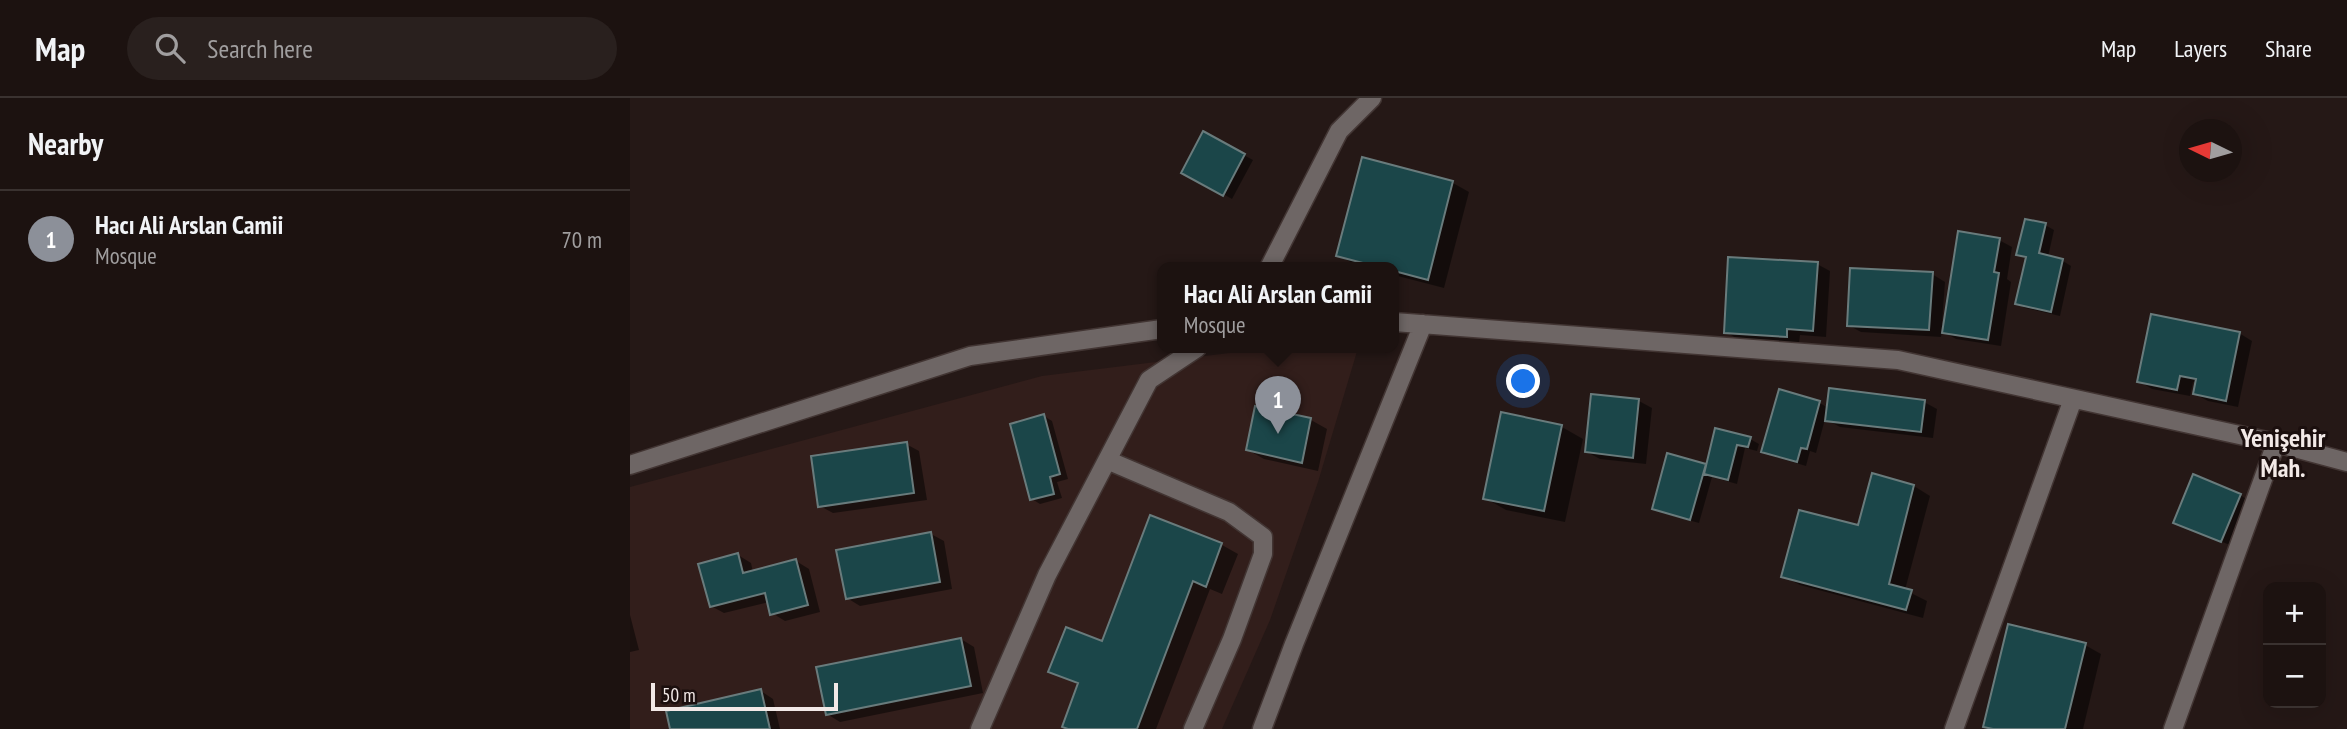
<!DOCTYPE html>
<html lang="en">
<head>
<meta charset="utf-8">
<style>
	:root { --surface:#1c1210; --page:#29201e; --text:#f1f3f6; --muted:#a09e9f; --line:#3a3230; --accent:#8c9099 }
	body { margin:0; font-family:"PT Sans Narrow",sans-serif; background:var(--page); color:var(--text) }
	.controls { position:absolute; right:21px; bottom:21px; display:grid; overflow:hidden; border-radius:14px; box-shadow:0 7px 28px #0002 }
	.controls button { width:63px; height:63px; display:grid; place-items:center; padding:0; border:0; border-bottom:2px solid var(--line); background:var(--surface); color:var(--text); font:35px sans-serif }
	.compass { position:absolute; left:1549px; top:21px; width:63px; height:63px; border-radius:50%; background:var(--surface); box-shadow:0 7px 28px #0002; rotate:275deg }
	.scale { position:absolute; left:21px; bottom:18px; width:187px; box-sizing:border-box; padding-left:7px; border:4px solid #f2e9e7; border-top:0; font-size:19px; line-height:24px; white-space:nowrap; color:#f2e9e7; -webkit-text-stroke:5px #1b0f0e; paint-order:stroke }
	.you { position:absolute; left:894px; top:284px; width:24px; height:24px; margin:-18px; border:5px solid #fff; border-radius:50%; background:#1a73e8; box-shadow:0 0 0 10px #1a73e833 }
	.badge { display:grid; place-items:center; width:46px; height:46px; border-radius:50%; background:var(--accent); color:#fff; font-size:23px; font-weight:700 }
	.pin { position:absolute; translate:-50% -58px; filter:drop-shadow(0 2px 4px #0008) }
	.pin::after { content:''; position:absolute; top:37px; width:24px; height:21px; background:inherit; clip-path:polygon(0 0,100% 0,50% 100%) }
	.popup { position:absolute; left:527px; top:164px; width:242px; height:91px; box-sizing:border-box; display:grid; place-content:center; border-radius:14px; background:var(--surface); filter:drop-shadow(0 2px 5px #0005); font-size:23px; white-space:nowrap; color:var(--muted) }
	.popup b { font-size:26px; color:var(--text) }
	.popup::after { content:''; position:absolute; left:50%; top:100%; margin-left:-14px; border:14px solid transparent; border-top-color:var(--surface) }
	.list { margin:0; padding:0; list-style:none }
	h2 { display:flex; justify-content:space-between; align-items:center; height:91px; margin:0; padding:0 28px; font-size:30px }
	h2 small { font-size:23px; font-weight:400; color:var(--muted) }
	.list li { display:grid; grid-template-columns:46px 1fr auto; gap:21px; align-items:center; box-sizing:border-box; height:98px; padding:0 28px; border-top:2px solid var(--line) }
	.list b { display:block; font-size:26px; white-space:nowrap }
	.list p { margin:0; font-size:23px; white-space:nowrap; color:var(--muted) }
	.list em { font-size:23px; font-style:normal; color:var(--muted) }
	.icon { flex:none; width:38px; height:38px; fill:none; stroke:currentColor; stroke-width:2; stroke-linecap:round; stroke-linejoin:round }
	.map { position:relative; flex:none; width:1717px; height:631px; overflow:hidden }
	header { display:flex; align-items:center; gap:42px; box-sizing:border-box; height:98px; padding:0 35px; background:var(--surface); border-bottom:2px solid var(--line) }
	header strong { font-size:33px }
	nav { display:flex; gap:38px; margin-inline-start:auto; font-size:24px }
	.search { width:490px; height:63px; background:var(--page); display:flex; align-items:center; gap:18px; box-sizing:border-box; padding:0 24px; border-radius:38px; color:var(--muted); font-size:26px }
	main { display:flex }
	aside { flex:1; background:var(--surface) }
	.map>svg:first-child { display:block }
	.built { fill:#321e1b }
	.shadow { fill:#0007 }
	.building { fill:#1b4649; stroke:#697b7c; stroke-width:2 }
	.lines { fill:none; stroke-linecap:round; stroke-linejoin:round }
	.minor-casing { stroke:#423533; stroke-width:21 }
	.minor { stroke:#6e6665; stroke-width:18 }
	.labels { text-anchor:middle; stroke-width:6; stroke-linejoin:round; paint-order:stroke }
	.district-label { font-size:26px; font-weight:bold; fill:#f2e9e7; stroke:#1b0f0e }
</style>
</head>
<body>
<header>
<strong>Map</strong>
<div class="search"><svg class="icon" aria-label="search" viewBox="0 0 24 24"><circle cx="10" cy="10" r="6"/><path d="M15 15l6 6"/></svg>Search here</div>
<nav><a>Map</a><a>Layers</a><a>Share</a></nav>
</header>
<main>
<aside>
<h2>Nearby<small></small></h2>
<ul class="list">
<li><span class="badge">1</span><div><b>Hacı Ali Arslan Camii</b><p>Mosque</p></div><em>70 m</em></li>
</ul>
</aside>
<div class="map">
<svg width="1717" height="631" viewBox="0 0 1717 631">
	<rect width="100%" height="100%" fill="#251816"/>
	<path class="built" d="M640,250H728L688,384L640,522L592,631H0V389L412,278Z"/>
	<path class="shadow" d="M574,36L623,62L602,101L554,74Z
		M733,61L823,85L839,94L814,190L764,177V170H737L724,166L708,157Z
		M1415,127L1424,132L1418,159L1433,163L1441,168L1430,218L1395,210L1387,205L1397,161L1388,156Z
		M1369,142L1382,149L1377,181L1381,184L1371,248L1326,241L1312,233L1311,239L1231,234L1218,227L1302,176L1315,184L1312,226H1315Z
		M1187,166L1200,173L1196,239L1170,237L1169,245L1108,241L1096,234Z
		M1609,235L1622,243L1608,309L1578,303L1565,296L1567,285L1563,284L1560,298L1522,291L1509,283Z
		M1150,294L1190,305L1198,310L1294,304L1307,311L1303,340L1210,329L1195,321L1186,355L1180,353L1176,368L1142,358L1133,353Z
		M1009,303L1022,310L1016,366L970,361L957,354Z
		M872,316L932,329L953,341L935,424L876,412L855,400Z
		M414,318L422,323L438,381L427,384L432,400L410,406L402,401Z
		M681,322L697,331L688,373L634,361L618,352Z
		M1086,332L1120,341L1129,346L1127,353L1115,350L1107,386L1082,379L1069,425L1033,415L1024,411L1039,358L1077,368Z
		M276,346L289,353L297,402L203,415L190,408Z
		M1243,377L1284,388L1300,398L1275,492L1297,503L1293,520L1170,487L1153,478L1229,430Z
		M1610,397L1618,402L1600,447L1554,429Z
		M521,420L592,447L608,456L592,496L580,491L526,631H439L449,587L421,573L473,545Z
		M301,436L314,443L322,491L230,508L217,500Z
		M108,457L121,465L123,474L166,463L179,471L190,514L155,523L142,515L139,504L94,515L81,508Z
		M0,517L9,552L0,554Z
		M331,541L344,549L353,595L210,624L197,616Z
		M1455,547L1471,556L1453,631H1361L1355,628Z
		M131,593L143,601L150,631H41Z"/>
	<path class="building" d="M573,33L615,56L593,98L551,75Z
		M732,59L823,83L798,182L764,173V170H752L706,158Z
		M1395,121L1416,125L1409,155L1433,161L1421,214L1385,206L1396,159L1386,157Z
		M1328,133L1370,140L1364,174L1369,175L1358,242L1312,235Z
		M1098,159L1188,164L1183,233L1157,231V239L1094,235Z
		M1220,170L1303,174L1299,232L1217,228Z
		M1521,216L1610,234L1596,303L1563,296L1566,281L1550,278L1547,292L1507,284Z
		M1199,290L1295,302L1291,334L1195,323Z
		M1149,291L1190,303L1177,351L1171,350L1167,364L1131,354Z
		M961,296L1009,301L1003,360L955,354Z
		M625,308L681,320L672,365L616,352Z
		M871,314L932,327L914,413L853,401Z
		M414,316L430,376L420,379L424,396L400,402L380,326Z
		M1085,330L1121,339L1118,349L1107,347L1098,382L1074,376Z
		M277,344L284,395L188,409L181,358Z
		M1037,355L1076,366L1060,422L1022,411Z
		M1242,375L1284,387L1259,486L1282,492L1276,512L1151,479L1169,412L1228,427Z
		M1563,376L1611,396L1591,444L1543,425Z
		M520,417L592,445L576,489L563,483L507,631H438L432,629L448,585L418,574L436,529L472,543Z
		M301,434L310,484L216,501L206,452Z
		M108,455L113,475L166,461L178,507L140,517L135,495L80,509L68,466Z
		M1378,526L1456,545L1435,631H1363L1353,629Z
		M331,540L341,588L196,617L186,569Z
		M131,591L140,631H40L36,613Z"/>
	<g class="lines">
		<g class="minor-casing">
			<path id="minor" d="M639,170L709,33L742,0
				M764,224L1268,262L1646,345L1717,364
				M477,362L599,414L633,439V456L602,541L563,631
				M0,367L340,258L532,231
				M350,631L417,477L519,282L567,250
				M632,631L664,546L793,226
				M1324,631L1443,301
				M1543,631L1646,345"/>
		</g>
		<use href="#minor" class="minor"/>
	</g>
	<g class="labels">
		<g class="district-label">
			<text x="1653" y="349">Yenişehir<tspan x="1653" dy="30">Mah.</tspan></text>
		</g>
	</g>
</svg>
<div class="controls">
<button>+</button>
<button>−</button>
</div>
<svg class="compass" viewBox="-18 -18 36 36"><path d="M0-13l5 13h-10z" fill="#e53935"/><path d="M0 13l5-13h-10z" fill="#a09e9f"/></svg>
<div class="scale">50 m</div>
<div class="you"></div>
<div class="pin badge" style="left:648px;top:336px">1</div>
<div class="popup"><b>Hacı Ali Arslan Camii</b>Mosque</div>
</div>
</main>
</body>
</html>
